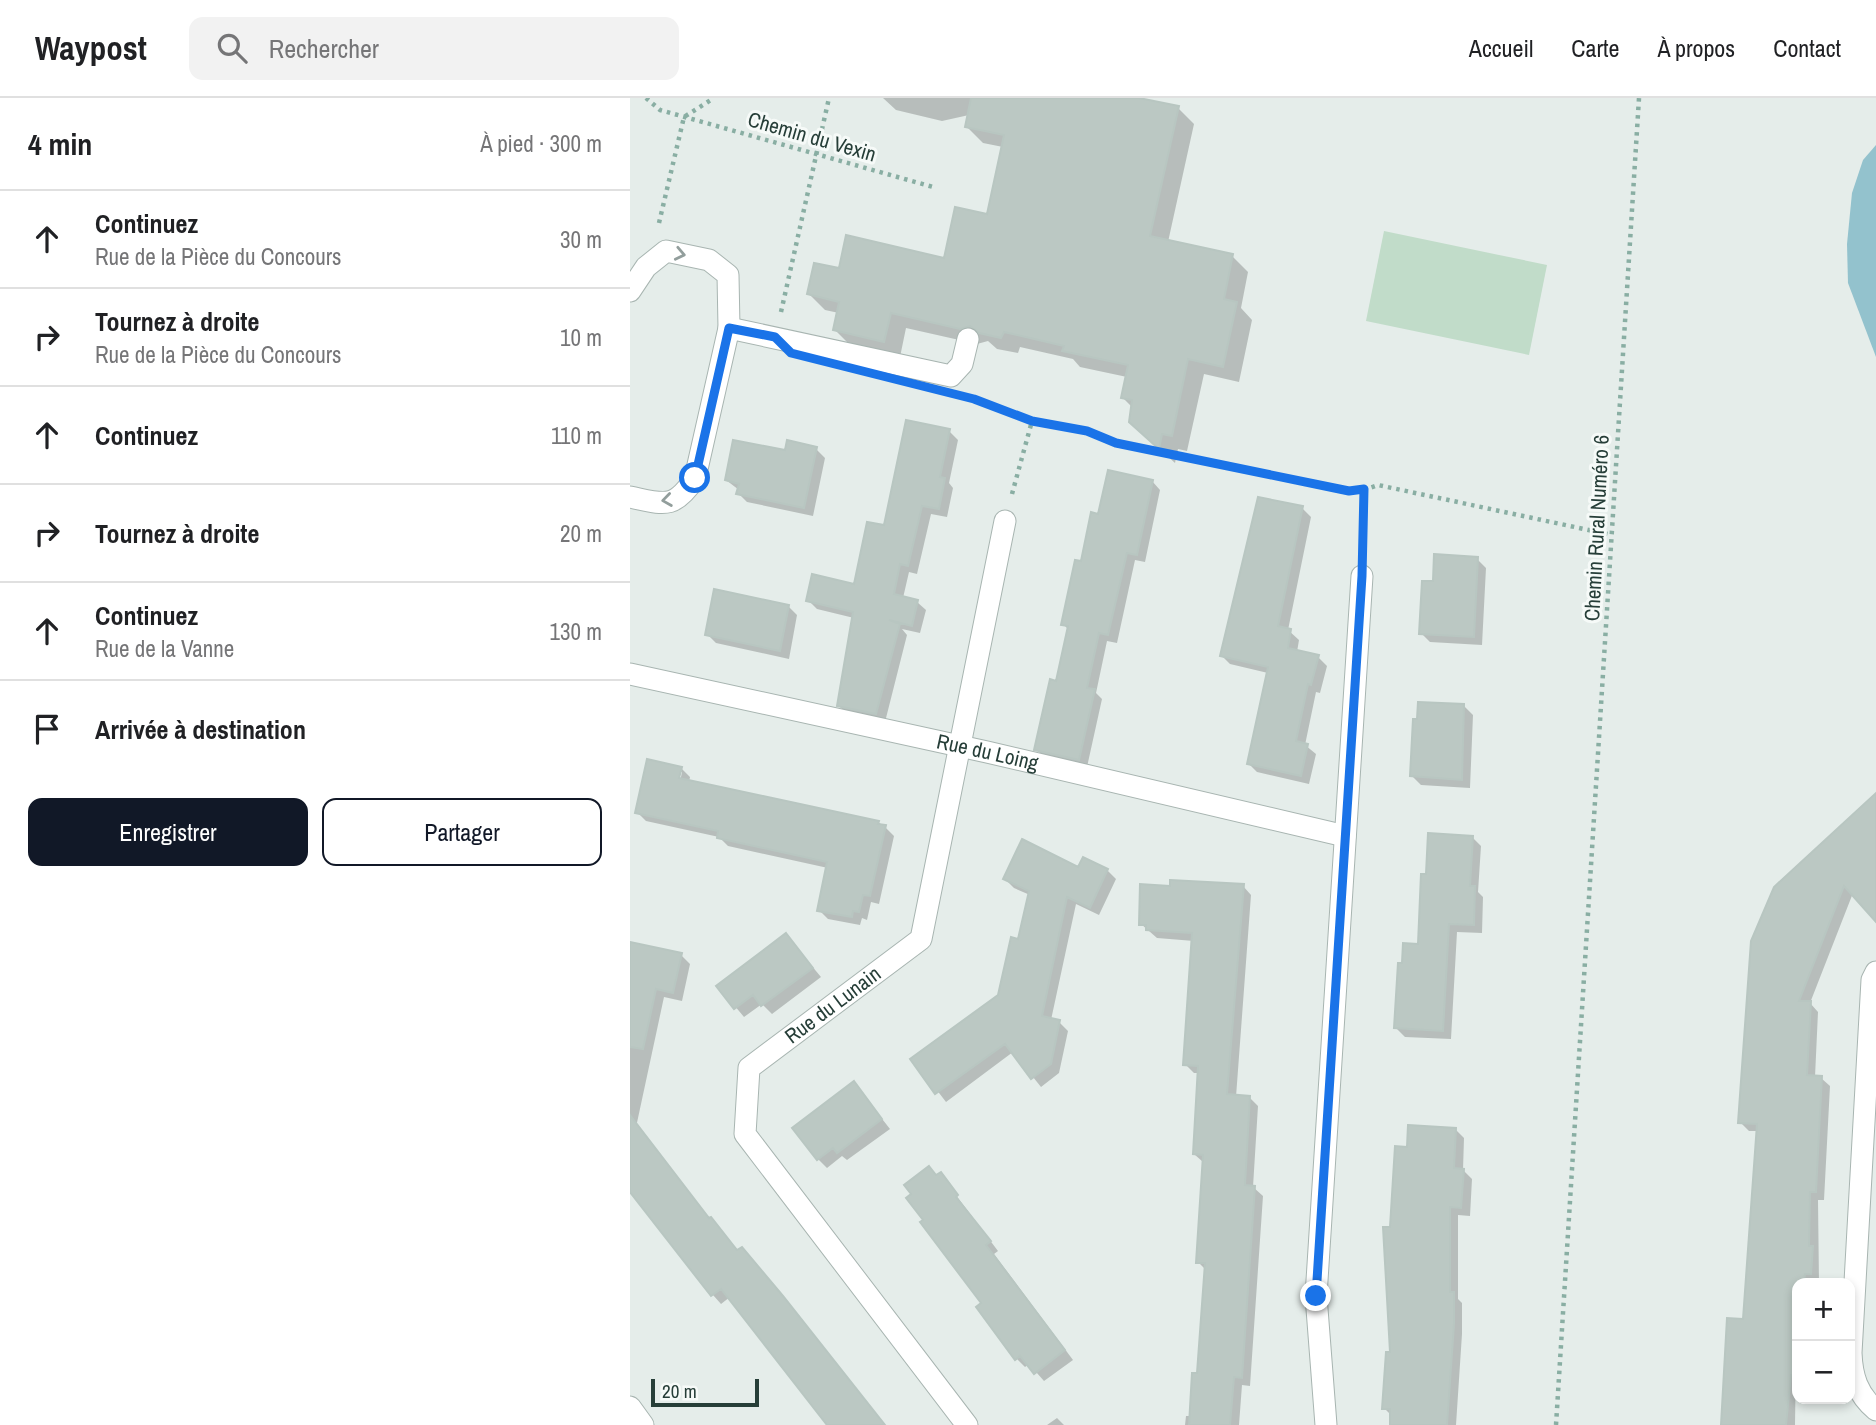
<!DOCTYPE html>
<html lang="fr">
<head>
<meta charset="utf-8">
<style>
	:root { --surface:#fff; --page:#f2f2f2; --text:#202124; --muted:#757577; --line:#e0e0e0; --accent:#111827 }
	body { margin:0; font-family:"Archivo Narrow",sans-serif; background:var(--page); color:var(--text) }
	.controls { position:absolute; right:21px; bottom:21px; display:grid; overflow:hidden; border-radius:14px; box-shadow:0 4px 10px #0003 }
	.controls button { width:63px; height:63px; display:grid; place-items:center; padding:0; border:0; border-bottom:2px solid var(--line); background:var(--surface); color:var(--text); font:35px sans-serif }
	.scale { position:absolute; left:21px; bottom:18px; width:108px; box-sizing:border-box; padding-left:7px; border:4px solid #263e38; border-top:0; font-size:19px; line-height:24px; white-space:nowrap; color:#263e38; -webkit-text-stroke:5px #f6faf8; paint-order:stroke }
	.stop { position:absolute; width:21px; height:21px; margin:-16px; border:5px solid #1a73e8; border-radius:50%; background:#fff }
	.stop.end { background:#1a73e8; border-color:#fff; box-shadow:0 2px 7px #0008 }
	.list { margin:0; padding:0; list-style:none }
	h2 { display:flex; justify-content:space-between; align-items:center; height:91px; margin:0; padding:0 28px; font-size:30px }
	h2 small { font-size:23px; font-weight:400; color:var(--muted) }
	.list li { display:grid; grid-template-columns:46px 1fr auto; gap:21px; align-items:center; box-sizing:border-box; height:98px; padding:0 28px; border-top:2px solid var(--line) }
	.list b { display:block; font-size:26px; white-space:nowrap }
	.list p { margin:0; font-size:23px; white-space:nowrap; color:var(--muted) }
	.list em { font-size:23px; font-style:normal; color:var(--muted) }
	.actions { display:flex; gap:14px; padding:21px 28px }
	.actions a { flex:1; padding:16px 0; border:2px solid var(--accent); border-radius:14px; text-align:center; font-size:24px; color:var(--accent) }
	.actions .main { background:var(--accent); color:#fff }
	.icon { flex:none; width:38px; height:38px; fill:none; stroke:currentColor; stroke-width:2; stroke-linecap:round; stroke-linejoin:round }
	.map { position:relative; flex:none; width:1246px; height:1327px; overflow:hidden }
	header { display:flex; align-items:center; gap:42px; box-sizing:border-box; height:98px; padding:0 35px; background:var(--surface); border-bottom:2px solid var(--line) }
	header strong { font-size:33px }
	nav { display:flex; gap:38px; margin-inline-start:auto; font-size:24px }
	.search { width:490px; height:63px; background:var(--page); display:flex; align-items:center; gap:18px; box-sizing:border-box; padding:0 24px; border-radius:14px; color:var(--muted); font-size:26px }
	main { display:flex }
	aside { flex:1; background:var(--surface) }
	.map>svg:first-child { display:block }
	.green { fill:#c1dcc9 }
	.water { fill:#93c2cd }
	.shadow { fill:#0003; fill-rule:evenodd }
	.building { fill:#bbc8c3; stroke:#b8c6c1; stroke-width:2 }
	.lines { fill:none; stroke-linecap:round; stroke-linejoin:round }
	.minor-casing { stroke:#a8b5b1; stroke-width:23 }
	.path { stroke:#89aea3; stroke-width:4.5; stroke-dasharray:3.5 5; stroke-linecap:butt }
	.minor { stroke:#fff; stroke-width:21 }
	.oneway { stroke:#929e9c }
	.route { stroke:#1a73e8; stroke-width:9 }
	.labels { text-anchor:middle; stroke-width:6; stroke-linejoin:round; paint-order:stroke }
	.street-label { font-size:21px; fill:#263e38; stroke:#f6faf8 }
</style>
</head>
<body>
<header>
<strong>Waypost</strong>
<div class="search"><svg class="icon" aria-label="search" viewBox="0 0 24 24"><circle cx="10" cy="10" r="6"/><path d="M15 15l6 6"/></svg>Rechercher</div>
<nav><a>Accueil</a><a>Carte</a><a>À propos</a><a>Contact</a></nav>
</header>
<main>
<aside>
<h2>4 min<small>À pied · 300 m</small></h2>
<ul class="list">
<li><svg class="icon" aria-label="ahead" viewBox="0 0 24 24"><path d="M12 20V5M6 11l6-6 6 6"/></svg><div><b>Continuez</b><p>Rue de la Pièce du Concours</p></div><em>30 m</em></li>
<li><svg class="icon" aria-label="right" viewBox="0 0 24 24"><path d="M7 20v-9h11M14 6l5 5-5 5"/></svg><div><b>Tournez à droite</b><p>Rue de la Pièce du Concours</p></div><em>10 m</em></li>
<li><svg class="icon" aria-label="ahead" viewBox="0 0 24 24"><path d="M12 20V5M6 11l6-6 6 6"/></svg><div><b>Continuez</b></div><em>110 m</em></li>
<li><svg class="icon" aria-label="right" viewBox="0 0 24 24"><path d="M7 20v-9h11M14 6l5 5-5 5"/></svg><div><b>Tournez à droite</b></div><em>20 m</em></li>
<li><svg class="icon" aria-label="ahead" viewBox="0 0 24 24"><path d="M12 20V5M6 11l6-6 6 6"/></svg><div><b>Continuez</b><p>Rue de la Vanne</p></div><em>130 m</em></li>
<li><svg class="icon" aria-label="arrive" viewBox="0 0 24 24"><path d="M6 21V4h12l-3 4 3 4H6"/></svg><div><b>Arrivée à destination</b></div></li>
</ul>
<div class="actions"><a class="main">Enregistrer</a><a>Partager</a></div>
</aside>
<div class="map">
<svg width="1246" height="1327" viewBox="0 0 1246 1327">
	<rect width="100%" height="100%" fill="#e5edea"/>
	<path class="green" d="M754,133L917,167L899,257L736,223Z"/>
	<path class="water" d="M1246,47V259L1218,185L1217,146L1222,95L1233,62Z"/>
	<path class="shadow" d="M253,0H503L548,10L564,26L538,144L602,158L618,174L611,210L622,222L609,284L574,276L557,353L548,351L545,365L500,324L503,310L493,300L497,279L450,269L443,261L390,249L388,255L367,251L358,243L347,246L276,230L270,259L221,248L205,232L209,215L195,212L179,196L211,172L315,162L358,118L373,49L353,45L337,29L339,17L312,23L266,12Z
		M319,333L328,342L319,385L323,390L317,419L301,416L287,476L279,474L273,500L287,504L296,512L290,535L272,531L277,537L255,624L217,616L208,607L224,520L187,511L178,502L225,488L256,430Z
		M186,351L195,360L183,418L117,404L108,395L109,392L96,382L156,354Z
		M522,383L530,392L515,464L505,462L487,545L477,543L466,595L472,601L457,669L415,660L406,651L428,585L439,532L433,526L469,419Z
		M672,410L681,419L658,532L669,542L667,554L688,559L697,568L690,595L686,594L675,647L686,656L679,686L627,674L618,665L638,575L600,566L591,557Z
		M847,461L856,470L852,547L800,544L791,535L805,485Z
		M158,508L167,517L159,561L86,545L77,536Z
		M834,608L843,617L840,690L791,687L782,678Z
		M51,670L60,679L59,684L248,724L255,729L264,738L249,806L241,804L237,822L232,820L230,827L198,821L189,812L198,770L98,748L89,739L16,723L7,714ZM49,674H52L49,689Z
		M1246,698V819L1223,795L1180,905L1188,914L1185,979L1191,980L1200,988L1194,1102H1188L1189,1185H1167L1165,1327H1093L1115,1223L1128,1033H1119L1110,1024Z
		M842,739L851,748L848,794L853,799L852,835L827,834L821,941L775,939L766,930L774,867L789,848L798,777Z
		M449,771L477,772L486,781L469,817L446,806L421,922L429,924L438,933L429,975L411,989L383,954L316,1004L283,961L369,898L390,843L400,797L384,790L375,781Z
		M613,788L621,797L606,999H619L628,1008L623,1089L633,1098L620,1288L612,1287L609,1327H555L556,1318H561L569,1277L576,1172L568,1164L573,1064L564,1056L569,975H564L555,966L564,843L527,840L511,826Z
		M156,837L191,879L142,916L132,906L114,919L89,889Z
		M0,846L51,857L60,866L52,903L34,899L5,1034L0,1033Z
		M224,985L260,1031L217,1062L212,1058L197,1070L188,1061Z
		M826,1032L834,1040L833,1072L842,1081L840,1118L828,1117V1201L832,1205V1236L826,1327H761L762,1318L754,1310L761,1256L762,1131L779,1051Z
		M0,1062L80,1122L108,1154L120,1160L255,1327H199L100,1199L91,1206L83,1197L0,1091Z
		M310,1076L368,1153L364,1156L443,1262L414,1283L399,1266L395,1269L386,1260L353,1206L307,1078Z
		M427,1320L434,1327H417Z"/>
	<path class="building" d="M341,0H509L549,8L520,138L603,156L594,201L607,204L593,269L558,261L542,338L532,336L529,351L499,324L502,302L491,300L498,267L432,253L434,248L374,234L371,240L349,235L340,228L330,231L261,215L254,244L203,232L209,204L177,196L184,165L209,170L216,137L314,160L325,109L357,116L374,37L335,29Z
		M276,322L320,331L310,379L315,380L309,411L292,408L278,468L270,466L264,496L288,502L282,528L259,522L270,526L246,616L207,608L223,514L176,503L182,476L224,486L237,424L254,427Z
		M103,342L155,352L157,342L187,349L174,410L106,396L109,386L95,382Z
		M478,372L523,382L507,457L497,455L478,537L469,535L457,590L465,591L449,662L404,652L420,581L426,583L438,528L431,527L445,462L451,463L461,414L468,416Z
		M628,399L673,408L648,528L661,531L658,550L689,557L681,587L678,586L666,643L678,646L671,678L617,666L638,569L590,558Z
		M804,456L848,459L844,539L789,536L792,483H803Z
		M84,491L159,507L150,553L75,537Z
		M788,604L834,606L832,682L780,678L783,621H787Z
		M17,661L52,669L49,680L249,723L248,726L256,727L240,798L233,797L229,814L223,813L222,819L187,813L197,764L87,740L88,733L5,715Z
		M1246,695V824L1214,788L1169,903H1181L1177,977L1192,978L1186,1094H1180L1179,1148H1183L1181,1176H1175L1174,1185H1167V1277H1161L1156,1327H1091L1097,1220L1113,1221L1127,1026L1108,1025L1121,843L1144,789Z
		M798,735L843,738L840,788H845L844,827L819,826L813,933L764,930L768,865H772L773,845L788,846L791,776H796Z
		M392,741L448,769L453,759L478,771L460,810L437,799L412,918L430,922L421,966L401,981L375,946L305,996L280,961L368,897L381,839L388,841L399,793L373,781Z
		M540,782L614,786L597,996L620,998L615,1087L625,1088L612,1280L604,1279L600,1327H559L562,1275H567L575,1165H566L573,1057L563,1056L568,968L553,967L562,835L516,832V827H509L510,786L540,788Z
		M156,835L183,870L131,908L123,897L104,911L86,888Z
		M0,844L52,855L43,895L26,891L13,951L0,949Z
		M224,983L252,1021L207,1055L203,1050L187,1062L162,1030Z
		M0,1017L79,1120L81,1119L107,1152L112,1149L153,1198L255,1327H197L91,1191L81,1198L0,1094Z
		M778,1027L826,1030L824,1070L834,1071L831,1110L820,1109V1194H824V1226L817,1327H760V1311H752L756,1254H760L753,1129H760L765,1048L777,1049Z
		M299,1068L306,1077L311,1074L328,1097L326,1099L361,1143L356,1147L435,1252L404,1276L390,1258L385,1262L346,1209L351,1205L290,1124L293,1122L276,1100L281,1096L274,1087Z"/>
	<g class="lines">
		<g class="minor-casing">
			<g id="minor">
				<path d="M0,193L16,169L36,153L79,162L98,177L99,230L65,380C44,412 34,406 0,399"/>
				<path d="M99,230L321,278L332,266L338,241"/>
				<path id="s1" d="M0,576L357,654L715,738"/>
				<path d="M1246,874L1242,882L1221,1255C1222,1278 1227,1296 1246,1312"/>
				<path d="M0,1309L13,1327"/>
				<path id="s2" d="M337,1327L115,1036L119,970L291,841L375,423"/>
				<path d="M696,1327L686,1198L732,478"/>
			</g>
		</g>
		<path class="path" d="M16,0L30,12L303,89
			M29,125L54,19L84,0
			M151,214L199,0
			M337,300L402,323L457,333L486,345L719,393L734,392
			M382,396L402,323
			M733,452L734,392L748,387L982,437
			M926,1327L1009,0"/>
		<use href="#minor" class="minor"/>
	</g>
	<defs><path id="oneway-chevron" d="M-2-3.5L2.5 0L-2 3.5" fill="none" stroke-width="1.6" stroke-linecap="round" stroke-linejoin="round" transform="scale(1.75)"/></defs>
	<g class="oneway">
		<use href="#oneway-chevron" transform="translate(50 156) rotate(12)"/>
		<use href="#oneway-chevron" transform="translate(37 402) rotate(172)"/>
	</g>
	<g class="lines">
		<path class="route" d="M65,380L99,230L145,239L161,255L344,301L402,323L457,333L486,345L719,393L734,391L732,478L686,1198"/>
	</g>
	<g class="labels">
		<g class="street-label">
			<text transform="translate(182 39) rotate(16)" y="7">Chemin du Vexin</text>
			<text transform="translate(967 430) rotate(-87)" y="7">Chemin Rural Numéro 6</text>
			<text dy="7" stroke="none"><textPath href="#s1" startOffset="366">Rue du Loing</textPath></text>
			<text dy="7" stroke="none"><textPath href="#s2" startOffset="537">Rue du Lunain</textPath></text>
		</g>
	</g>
</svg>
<div class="controls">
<button>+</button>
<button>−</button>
</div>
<div class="scale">20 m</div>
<div class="stop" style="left:65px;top:380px"></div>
<div class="stop end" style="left:686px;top:1198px"></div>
</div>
</main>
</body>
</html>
